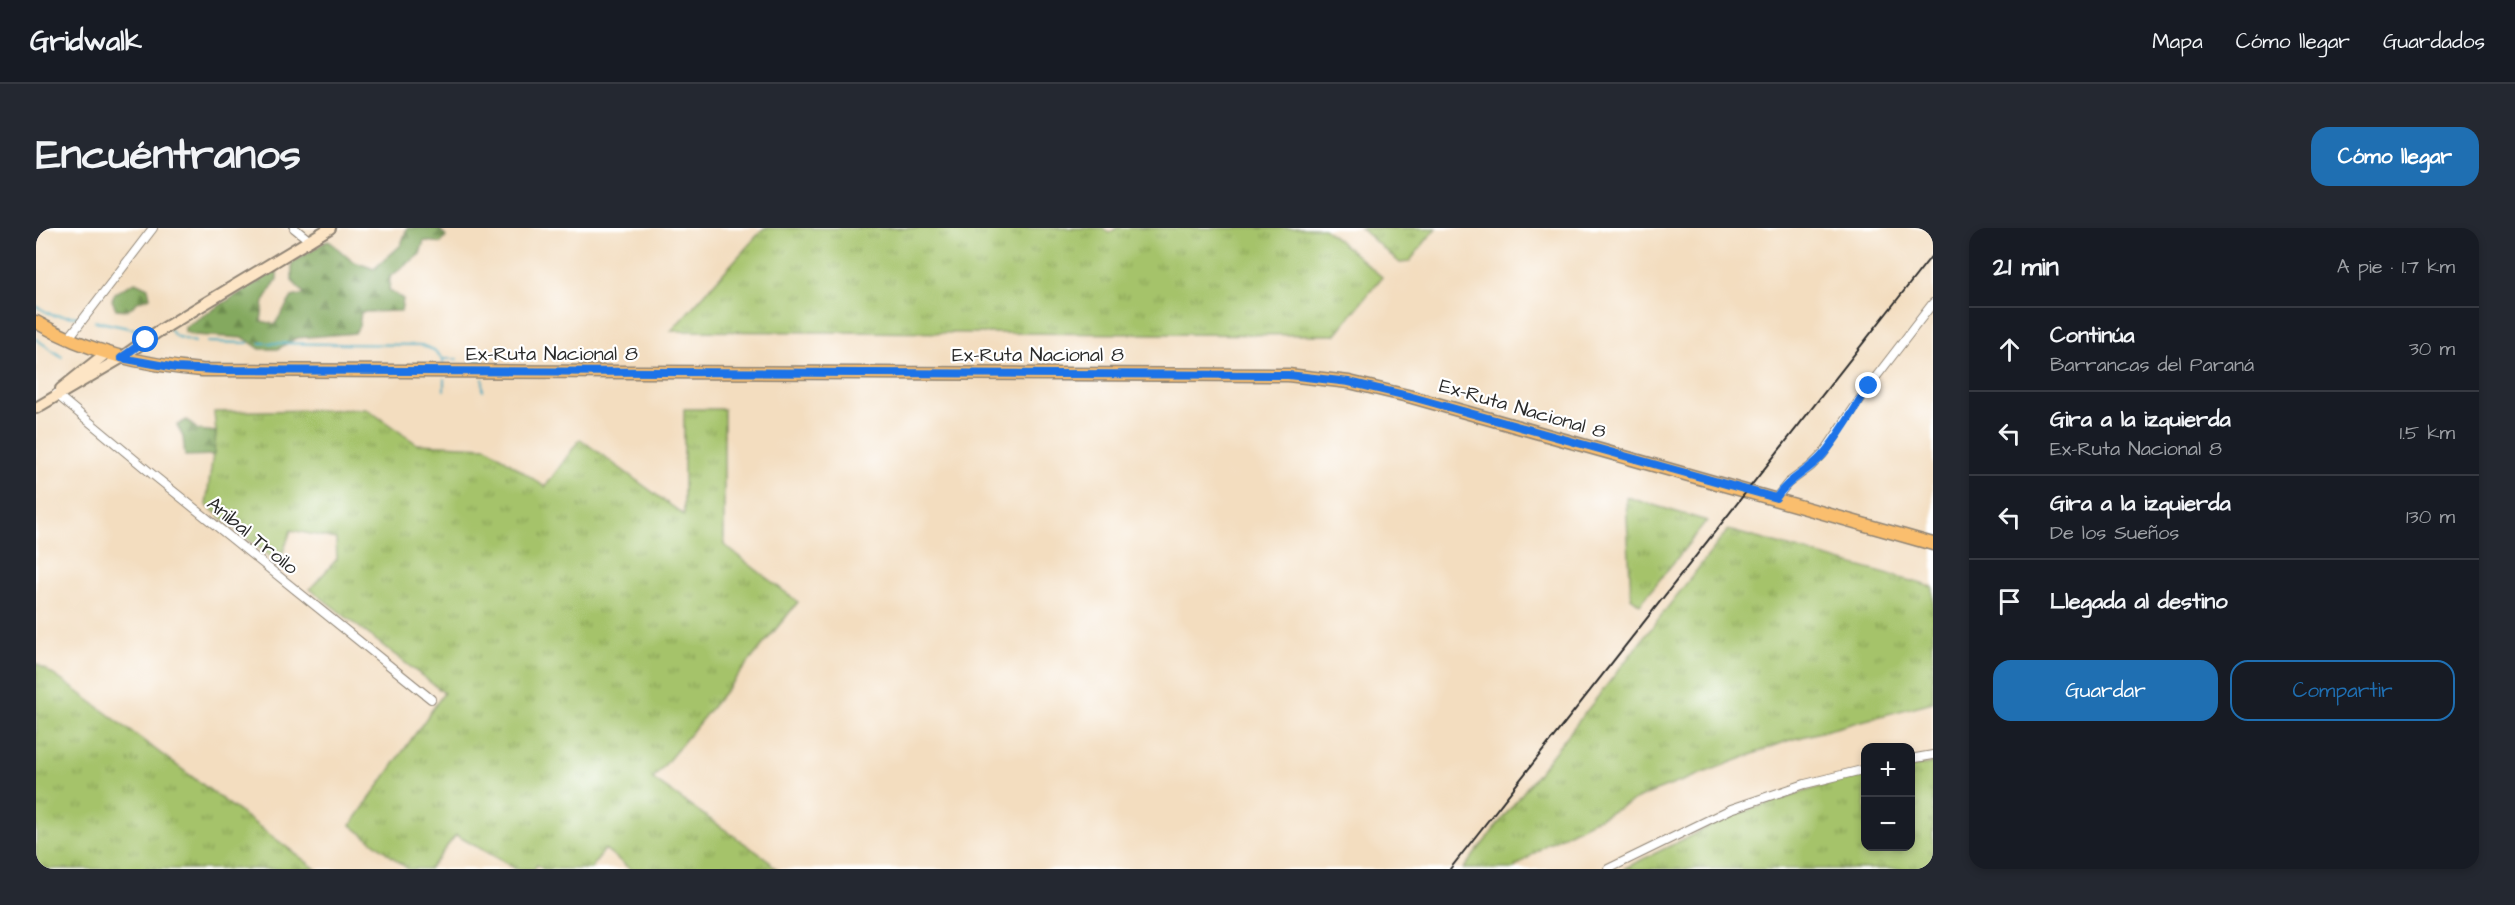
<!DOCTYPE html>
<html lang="es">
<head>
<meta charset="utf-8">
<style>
	:root { --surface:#171b24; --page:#242831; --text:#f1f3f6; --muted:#9ea1a6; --line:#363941; --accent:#1f6fb2 }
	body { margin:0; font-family:"Architects Daughter",sans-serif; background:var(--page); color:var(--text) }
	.controls { position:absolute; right:18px; bottom:18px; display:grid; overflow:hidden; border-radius:12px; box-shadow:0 3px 9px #0003 }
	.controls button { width:54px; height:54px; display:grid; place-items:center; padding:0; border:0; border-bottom:2px solid var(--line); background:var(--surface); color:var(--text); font:30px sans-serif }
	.stop { position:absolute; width:18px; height:18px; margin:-14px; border:4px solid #1a73e8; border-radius:50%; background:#fff }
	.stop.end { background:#1a73e8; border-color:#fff; box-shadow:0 2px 6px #0008 }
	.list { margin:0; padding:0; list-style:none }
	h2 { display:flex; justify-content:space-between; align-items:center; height:78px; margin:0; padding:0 24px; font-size:26px }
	h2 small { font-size:20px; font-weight:400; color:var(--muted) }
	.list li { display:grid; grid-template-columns:39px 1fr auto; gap:18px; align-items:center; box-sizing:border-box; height:84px; padding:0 24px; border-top:2px solid var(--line) }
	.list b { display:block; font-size:22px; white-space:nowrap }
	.list p { margin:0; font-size:20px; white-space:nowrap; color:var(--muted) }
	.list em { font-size:20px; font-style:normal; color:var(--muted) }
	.actions { display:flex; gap:12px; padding:18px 24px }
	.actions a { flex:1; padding:14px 0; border:2px solid var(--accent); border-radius:18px; text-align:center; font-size:21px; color:var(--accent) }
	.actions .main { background:var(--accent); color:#fff }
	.icon { flex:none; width:33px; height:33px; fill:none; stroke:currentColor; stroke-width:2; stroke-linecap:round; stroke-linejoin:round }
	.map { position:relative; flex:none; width:1897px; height:641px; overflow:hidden; border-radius:18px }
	header { display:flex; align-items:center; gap:36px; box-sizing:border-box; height:84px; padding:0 30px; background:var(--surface); border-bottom:2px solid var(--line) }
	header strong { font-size:28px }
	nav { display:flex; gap:33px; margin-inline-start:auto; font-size:21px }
	.intro { display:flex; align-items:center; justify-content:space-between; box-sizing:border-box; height:144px; padding:0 36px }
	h1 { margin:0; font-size:42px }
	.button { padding:15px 27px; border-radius:18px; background:var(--accent); color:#fff; font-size:21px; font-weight:700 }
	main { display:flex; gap:36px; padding:0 36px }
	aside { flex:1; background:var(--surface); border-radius:18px; box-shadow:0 3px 9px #0003 }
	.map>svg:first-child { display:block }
	.grass { fill:url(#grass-tufts); stroke:#68774a; stroke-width:1.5 }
	.forest { fill:url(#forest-firs); stroke:#586a44; stroke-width:1.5 }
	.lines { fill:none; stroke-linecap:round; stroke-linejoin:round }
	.stream { stroke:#3ea9be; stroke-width:2 }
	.street-casing { stroke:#8f8475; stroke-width:10 }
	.secondary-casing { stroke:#8f8475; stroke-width:14 }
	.primary-casing { stroke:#8f8475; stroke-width:15 }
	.street { stroke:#fff; stroke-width:8 }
	.secondary { stroke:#fde5c5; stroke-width:10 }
	.primary { stroke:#fabe6e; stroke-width:12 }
	.rail { stroke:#2b2b2b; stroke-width:2 }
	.route { stroke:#1a73e8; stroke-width:8 }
	.labels { text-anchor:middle; stroke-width:4.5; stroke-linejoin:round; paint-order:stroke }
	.street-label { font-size:20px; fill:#2b2b2b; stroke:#fff }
</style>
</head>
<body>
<header>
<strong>Gridwalk</strong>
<nav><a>Mapa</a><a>Cómo llegar</a><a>Guardados</a></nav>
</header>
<div class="intro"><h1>Encuéntranos</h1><a class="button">Cómo llegar</a></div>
<main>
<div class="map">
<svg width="1897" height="641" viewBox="0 0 1897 641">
	<defs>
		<pattern id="grass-tufts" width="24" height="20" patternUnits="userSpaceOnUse" patternTransform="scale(1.5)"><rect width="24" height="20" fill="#a5c36a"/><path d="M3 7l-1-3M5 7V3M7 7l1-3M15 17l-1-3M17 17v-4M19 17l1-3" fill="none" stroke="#879f57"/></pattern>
		<pattern id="forest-firs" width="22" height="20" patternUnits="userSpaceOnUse" patternTransform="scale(1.5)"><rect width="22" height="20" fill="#84a95e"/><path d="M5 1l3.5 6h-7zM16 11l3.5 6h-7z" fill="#6c8a4e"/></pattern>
	</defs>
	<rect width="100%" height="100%" fill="#fff"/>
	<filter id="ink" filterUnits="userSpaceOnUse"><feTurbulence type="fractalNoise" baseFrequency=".0167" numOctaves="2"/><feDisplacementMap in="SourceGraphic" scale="12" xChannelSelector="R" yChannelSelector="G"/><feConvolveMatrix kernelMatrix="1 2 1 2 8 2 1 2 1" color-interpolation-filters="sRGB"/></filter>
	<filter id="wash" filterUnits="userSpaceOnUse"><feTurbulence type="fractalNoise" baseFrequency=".008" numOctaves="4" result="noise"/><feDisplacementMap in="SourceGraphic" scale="24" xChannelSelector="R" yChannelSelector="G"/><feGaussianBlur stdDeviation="1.35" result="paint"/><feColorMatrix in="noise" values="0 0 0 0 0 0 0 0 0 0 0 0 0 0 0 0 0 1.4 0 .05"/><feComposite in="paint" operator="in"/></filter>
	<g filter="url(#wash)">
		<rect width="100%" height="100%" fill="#f3ddbf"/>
		<path class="grass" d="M728,0H1067L1073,5L1081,0H1288L1346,49L1299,107L635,103Z
			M1324,0H1400L1373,34L1364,35Z
			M331,181L381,216L451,219L509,259L544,211L648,287V181H688V317L762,374L617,551L735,634L734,636L741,641H594L569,621L555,641H507L501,637L498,641H480L420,607L393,641H372L315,597L408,465L274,361L301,331L300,311L255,302L243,336L170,277L180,204L178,184Z
			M1590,269L1671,293L1604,376L1595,369Z
			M1692,302L1897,359V474L1751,513L1607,568L1511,616L1477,641H1427Z
			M0,435L34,458L280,641H0Z
			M1897,535V641H1587L1697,587L1805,552L1829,547L1830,618H1874L1875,539Z"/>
		<path class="forest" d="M371,0H403L410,9L405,15L388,13L384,26L354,49L353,62L367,71L365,83L325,84L323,98L319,105L260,110L242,121H224L208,110L158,107L149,104V99L241,42V51L228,73L225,93L239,96L256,69L269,66L256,53V35L292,12L316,33L338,41L365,17Z
			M99,54L112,60L114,69L103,73L92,82L80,81L76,72L79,65Z
			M151,192L162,202L180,204L178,227L149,228L147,209L141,197Z"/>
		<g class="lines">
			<path class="stream" d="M0,78L16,87L44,89
				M59,93L112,104
				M134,101L139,108L159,114
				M0,111L26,129
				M171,114L212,115
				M224,115L385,117L398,122L407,131V138
				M407,131H421
				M434,131L447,134V138
				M408,151V162
				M447,151V163"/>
		</g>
	</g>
	<g filter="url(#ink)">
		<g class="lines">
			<g class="street-casing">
				<path id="street" d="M258,0L274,13
					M32,111L117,0
					M20,166L116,246L395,471
					M1740,270L1752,255L1774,239L1787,226L1833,158L1897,75
					M1874,531L1897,527
					M1572,641L1695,581L1769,556L1830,541"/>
			</g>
			<g class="secondary-casing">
				<path id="secondary" d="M25,161L69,126
					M0,180L85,130L120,105L294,0"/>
			</g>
			<g class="primary-casing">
				<path id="primary" d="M0,94C52,124 106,137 166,142L1252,147L1313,154L1376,169L1897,316"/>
			</g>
			<use href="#street" class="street"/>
			<use href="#secondary" class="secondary"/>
			<use href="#primary" class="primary"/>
			<path class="rail" d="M1414,641L1897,26"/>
		</g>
	</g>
	<g class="lines" filter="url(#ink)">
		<path class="route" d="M110,112L85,130L140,140L182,142L1252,147L1313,154L1376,169L1740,270C1751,252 1771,244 1785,229C1804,208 1818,181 1833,158"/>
	</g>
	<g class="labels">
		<g class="street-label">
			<text x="516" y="132">Ex-Ruta Nacional 8</text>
			<text x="1002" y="133">Ex-Ruta Nacional 8</text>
			<text transform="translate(1487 180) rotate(16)" y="7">Ex-Ruta Nacional 8</text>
			<text transform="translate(217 307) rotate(39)" y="7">Anibal Troilo</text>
		</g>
	</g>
</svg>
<div class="controls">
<button>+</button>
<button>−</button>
</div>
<div class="stop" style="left:110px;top:112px"></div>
<div class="stop end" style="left:1833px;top:158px"></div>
</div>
<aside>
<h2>21 min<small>A pie · 1.7 km</small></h2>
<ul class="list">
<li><svg class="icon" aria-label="ahead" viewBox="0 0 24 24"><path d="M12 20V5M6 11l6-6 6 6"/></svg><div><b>Continúa</b><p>Barrancas del Paraná</p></div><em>30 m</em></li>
<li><svg class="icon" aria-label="left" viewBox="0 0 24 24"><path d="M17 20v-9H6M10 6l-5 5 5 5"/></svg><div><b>Gira a la izquierda</b><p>Ex-Ruta Nacional 8</p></div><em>1.5 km</em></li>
<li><svg class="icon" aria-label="left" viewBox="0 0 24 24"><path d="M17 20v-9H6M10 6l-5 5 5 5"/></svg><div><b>Gira a la izquierda</b><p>De los Sueños</p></div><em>130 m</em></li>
<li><svg class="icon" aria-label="arrive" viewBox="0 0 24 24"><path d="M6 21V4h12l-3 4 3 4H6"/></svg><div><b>Llegada al destino</b></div></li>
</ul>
<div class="actions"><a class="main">Guardar</a><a>Compartir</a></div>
</aside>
</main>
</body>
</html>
